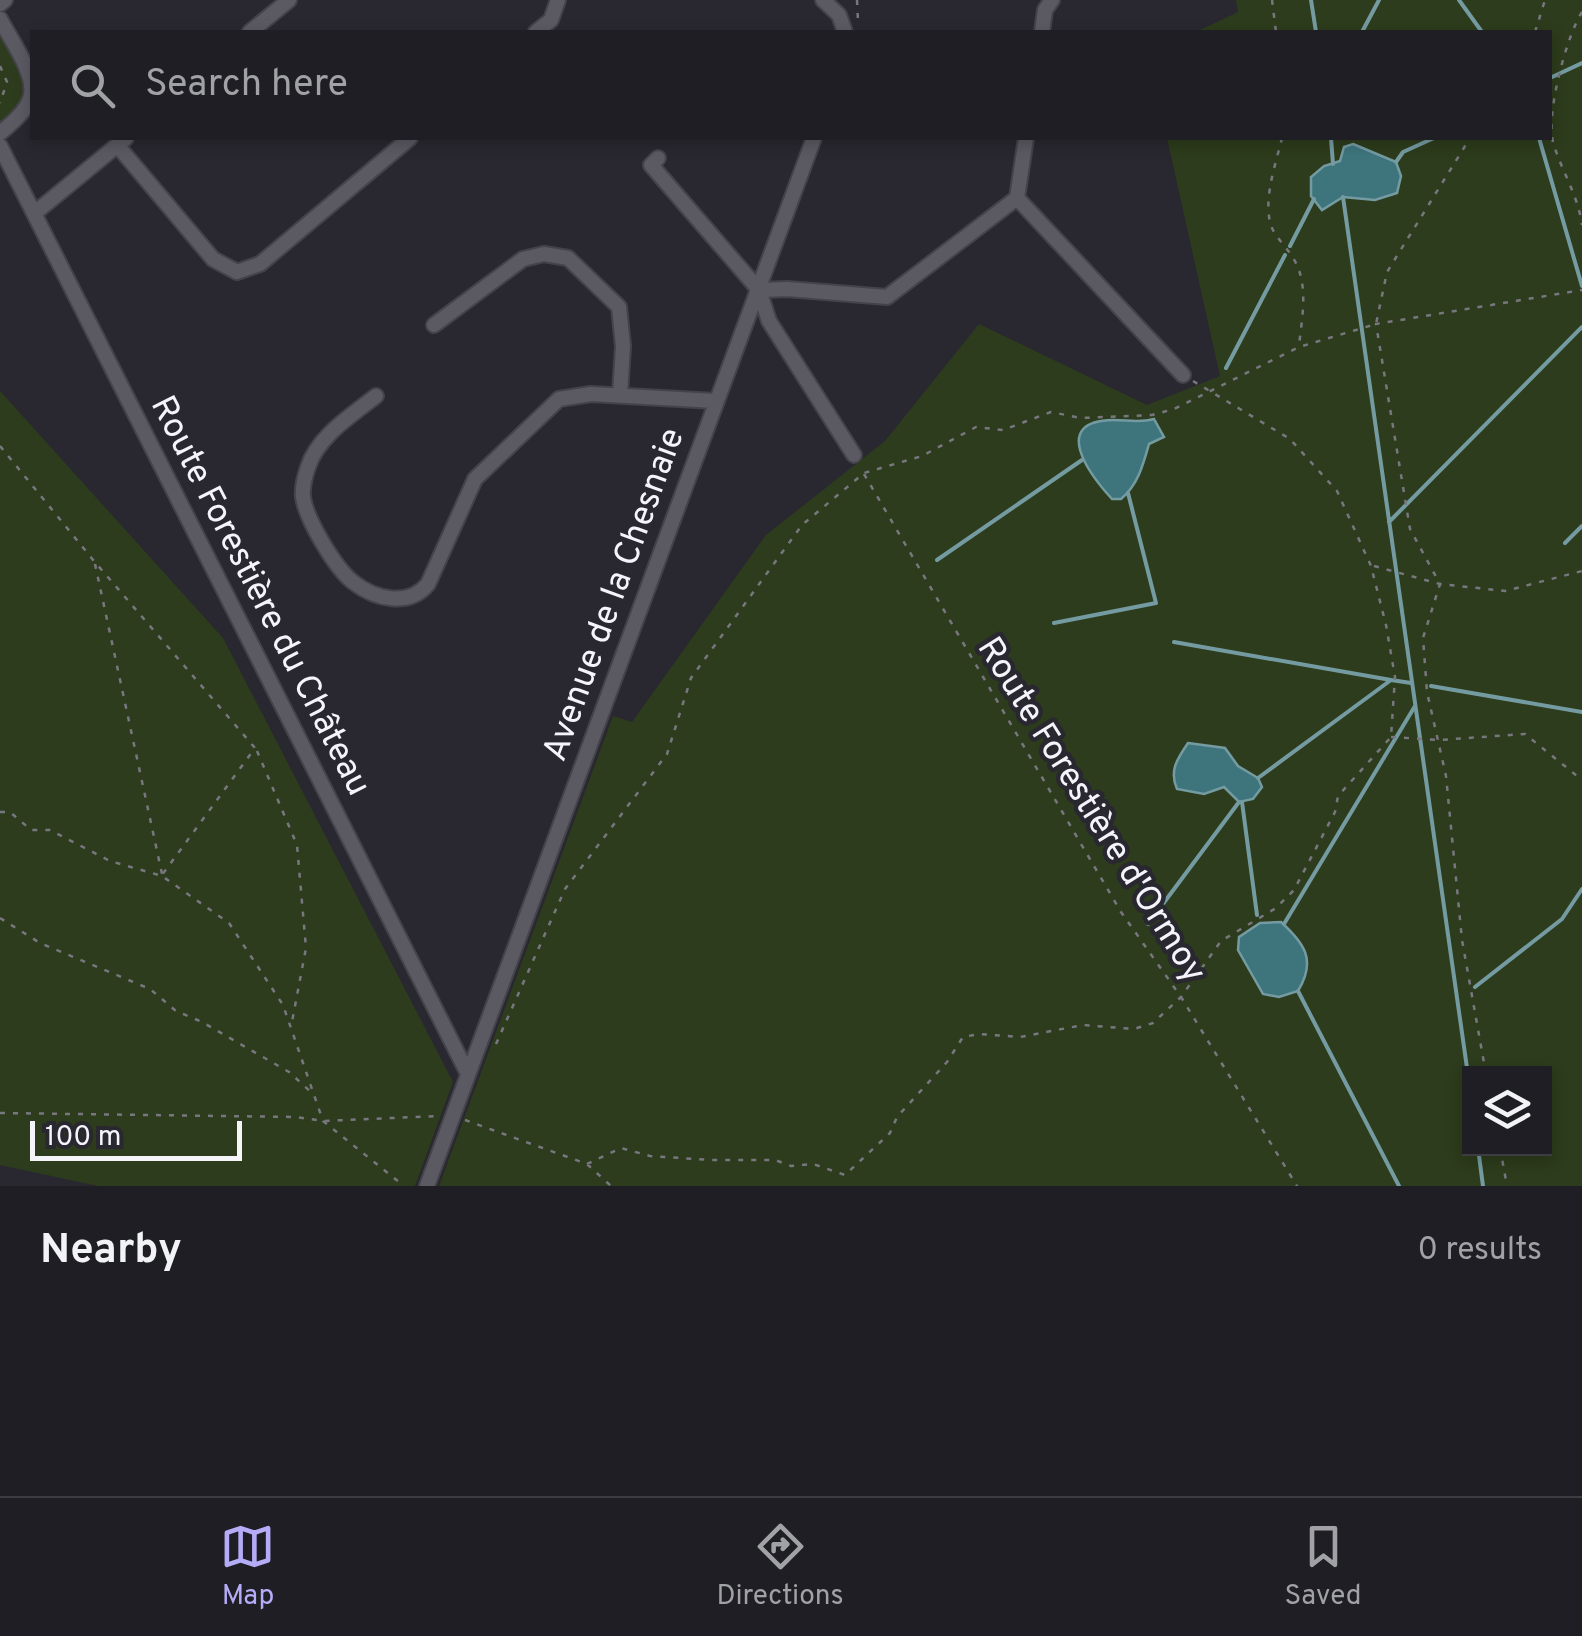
<!DOCTYPE html>
<html lang="en">
<head>
<meta charset="utf-8">
<style>
	:root { --surface:#1f1e24; --page:#2c2b31; --text:#f1f3f6; --muted:#a1a2a6; --line:#3c3c41; --accent:#b5acf8 }
	body { margin:0; font-family:Overpass,sans-serif; background:var(--page); color:var(--text) }
	.controls { position:absolute; right:30px; bottom:30px; display:grid; overflow:hidden; border-radius:0px; box-shadow:0 5px 15px #0003 }
	.controls button { width:90px; height:90px; display:grid; place-items:center; padding:0; border:0; border-bottom:2px solid var(--line); background:var(--surface); color:var(--text); font:50px sans-serif }
	.scale { position:absolute; left:30px; bottom:25px; width:212px; box-sizing:border-box; padding-left:10px; border:5px solid #f5f4fa; border-top:0; font-size:28px; line-height:35px; white-space:nowrap; color:#f5f4fa; -webkit-text-stroke:8px #292830; paint-order:stroke }
	.list { margin:0; padding:0; list-style:none }
	h2 { display:flex; justify-content:space-between; align-items:center; height:130px; margin:0; padding:0 40px; font-size:42px }
	h2 small { font-size:32px; font-weight:400; color:var(--muted) }
	.icon { flex:none; width:55px; height:55px; fill:none; stroke:currentColor; stroke-width:2; stroke-linecap:round; stroke-linejoin:round }
	.map { position:relative; flex:none; width:1582px; height:1186px; overflow:hidden }
	.search { position:absolute; background:var(--surface); box-shadow:0 5px 15px #0003; left:30px; right:30px; top:30px; height:110px; display:flex; align-items:center; gap:25px; box-sizing:border-box; padding:0 35px; border-radius:0px; color:var(--muted); font-size:38px }
	.sheet { height:310px; background:var(--surface) }
	nav { display:flex; justify-content:space-around; align-items:center; box-sizing:border-box; height:140px; border-top:2px solid var(--line); background:var(--surface); font-size:28px; color:var(--muted) }
	nav a { display:grid; justify-items:center; gap:5px }
	nav .on { color:var(--accent) }
	.map>svg:first-child { display:block }
	.green { fill:#2d3c1c; fill-rule:evenodd }
	.water { fill:#3e757d; stroke:#759ba2; stroke-width:2.5 }
	.lines { fill:none; stroke-linecap:round; stroke-linejoin:round }
	.stream { stroke:#759ba2; stroke-width:4 }
	.minor-casing { stroke:#44434a; stroke-width:18 }
	.path { stroke:#78777f; stroke-width:2.5; stroke-dasharray:5 8; stroke-linecap:butt }
	.minor { stroke:#5b5962; stroke-width:14 }
	.labels { text-anchor:middle; stroke-width:9; stroke-linejoin:round; paint-order:stroke }
	.street-label { font-size:35px; fill:#f5f4fa; stroke:#292830 }
</style>
</head>
<body>
<div class="map">
<svg width="1582" height="1186" viewBox="0 0 1582 1186">
	<rect width="100%" height="100%" fill="#292830"/>
	<path class="green" d="M1236,0H1582V1186H439L613,716L632,722L766,535L885,441L979,324L1147,405L1220,376L1167,138H1550V32H1196L1238,12ZM1470,1074H1544V1148H1470Z
		M0,35C20,76 40,89 0,125Z
		M0,391L223,638L453,1082L415,1186H98L0,1165Z"/>
	<path class="water" d="M1353,144L1396,162L1401,176L1397,193L1375,200L1343,197L1322,210L1311,196V177L1324,166L1340,161L1344,147Z
		M1154,419L1164,437L1149,444C1143,465 1138,485 1121,499H1112C1089,474 1050,421 1113,420C1128,420 1140,423 1154,419Z
		M1188,743L1225,748L1238,766L1258,778L1262,787L1253,799L1239,802L1224,787L1204,794L1177,789C1169,771 1177,759 1188,743Z
		M1281,922C1304,943 1317,960 1298,991L1279,997L1263,994L1238,950L1239,937L1260,923Z"/>
	<g class="lines">
		<path class="stream" d="M1311,0L1316,32
			M1459,0L1482,32
			M1362,32L1379,0
			M1550,78L1582,63
			M1331,138L1333,164
			M1539,138L1582,286
			M1396,162L1403,152L1434,138
			M1343,197L1470,1089
			M1290,246L1314,199
			M1226,368L1285,255
			M1389,522L1582,327
			M1565,543L1582,526
			M937,560L1082,460
			M1054,623L1156,603L1128,493
			M1174,642L1391,680
			M1431,686L1582,712
			M1258,778L1391,680L1411,683
			M1242,802L1257,915
			M1148,924L1239,802
			M1284,924L1415,706
			M1475,987L1562,919L1582,889
			M1298,991L1399,1186
			M1478,1148L1483,1186"/>
		<g class="minor-casing">
			<path id="minor" d="M823,0L839,15L845,32
				M0,4L5,0
				M0,19C10,39 35,72 31,95C28,110 11,124 0,133
				M250,32L289,0
				M536,32L551,20L558,0
				M1042,32L1045,10L1052,0
				M117,145L213,259L237,272L260,264L410,138
				M0,146L467,1072
				M658,158L651,165L759,290L769,321L854,455
				M1017,198L1183,375
				M36,212L126,138
				M759,290L787,289L887,297L1017,198L1026,138
				M434,325L523,259L544,254L568,258L619,307L623,346L620,394
				M376,396C352,415 318,436 308,467C305,476 302,489 303,497C306,519 335,568 353,582C376,600 409,607 428,584L475,479L559,399L591,394L715,401
				M427,1186L814,138"/>
		</g>
		<path class="path" d="M857,0L858,21
			M1272,0L1276,32
			M1582,12C1566,37 1546,114 1553,142C1561,170 1578,195 1582,225
			M1535,32L1545,0
			M0,66L7,82L0,103
			M1282,138C1276,163 1264,196 1270,222C1273,235 1284,244 1291,255C1310,281 1302,316 1299,346
			M0,446L94,561L255,748L162,875
			M864,474L1121,912L1181,997L1297,1186
			M95,564L162,874
			M1374,566L1440,584L1505,591L1582,571
			M1391,737L1439,740L1525,734L1582,780
			M257,751L297,845L306,948L291,1027
			M0,812H10L31,830H50L110,861L162,876L229,923L283,1005L323,1121L404,1186
			M0,918L40,943L150,989L176,1011L202,1022L289,1072L312,1093
			M496,1044L565,889L667,754L691,678L802,525L864,473L922,456L976,427L1003,430L1051,412L1081,418L1152,415L1174,409L1299,347L1376,324L1387,272L1470,138
			M1486,1074L1462,940L1446,776L1427,692L1423,638L1440,584L1410,529L1376,324L1582,290
			M0,1113L296,1117L323,1121L438,1116
			M465,1120L587,1164L611,1186
			M1500,1148L1507,1186
			M587,1164L621,1148L650,1156L711,1160H775L791,1166L813,1164L845,1175L890,1133L897,1117L947,1062L963,1037L979,1034L1020,1037L1083,1025L1134,1029L1153,1023L1181,997L1221,941L1276,908L1294,890L1335,812L1338,796L1391,737L1395,677L1386,625L1371,566L1337,491L1290,439L1193,381"/>
		<use href="#minor" class="minor"/>
	</g>
	<g class="labels">
		<g class="street-label">
			<text transform="translate(612 594) rotate(-70)" y="12">Avenue de la Chesnaie</text>
			<text transform="translate(262 595) rotate(63)" y="12">Route Forestière du Château</text>
			<text transform="translate(1093 809) rotate(58)" y="12">Route Forestière d'Ormoy</text>
		</g>
	</g>
</svg>
<div class="controls">
<button><svg class="icon" aria-label="layers" viewBox="0 0 24 24"><path d="M12 4l9 5-9 5-9-5zM3 14l9 5 9-5"/></svg></button>
</div>
<div class="scale">100 m</div>
<div class="search"><svg class="icon" aria-label="search" viewBox="0 0 24 24"><circle cx="10" cy="10" r="6"/><path d="M15 15l6 6"/></svg>Search here</div>
</div>
<section class="sheet">
<h2>Nearby<small>0 results</small></h2>
<ul class="list">
</ul>
</section>
<nav>
<a class="on"><svg class="icon" aria-label="map" viewBox="0 0 24 24"><path d="M3 6l6-2 6 2 6-2v14l-6 2-6-2-6 2zM9 4v14M15 6v14"/></svg>Map</a>
<a><svg class="icon" aria-label="directions" viewBox="0 0 24 24"><path d="M12 3l9 9-9 9-9-9zM9 14v-3h6M13 9l2 2-2 2"/></svg>Directions</a>
<a><svg class="icon" aria-label="saved" viewBox="0 0 24 24"><path d="M7 4h10v16l-5-4-5 4z"/></svg>Saved</a>
</nav>
</body>
</html>
